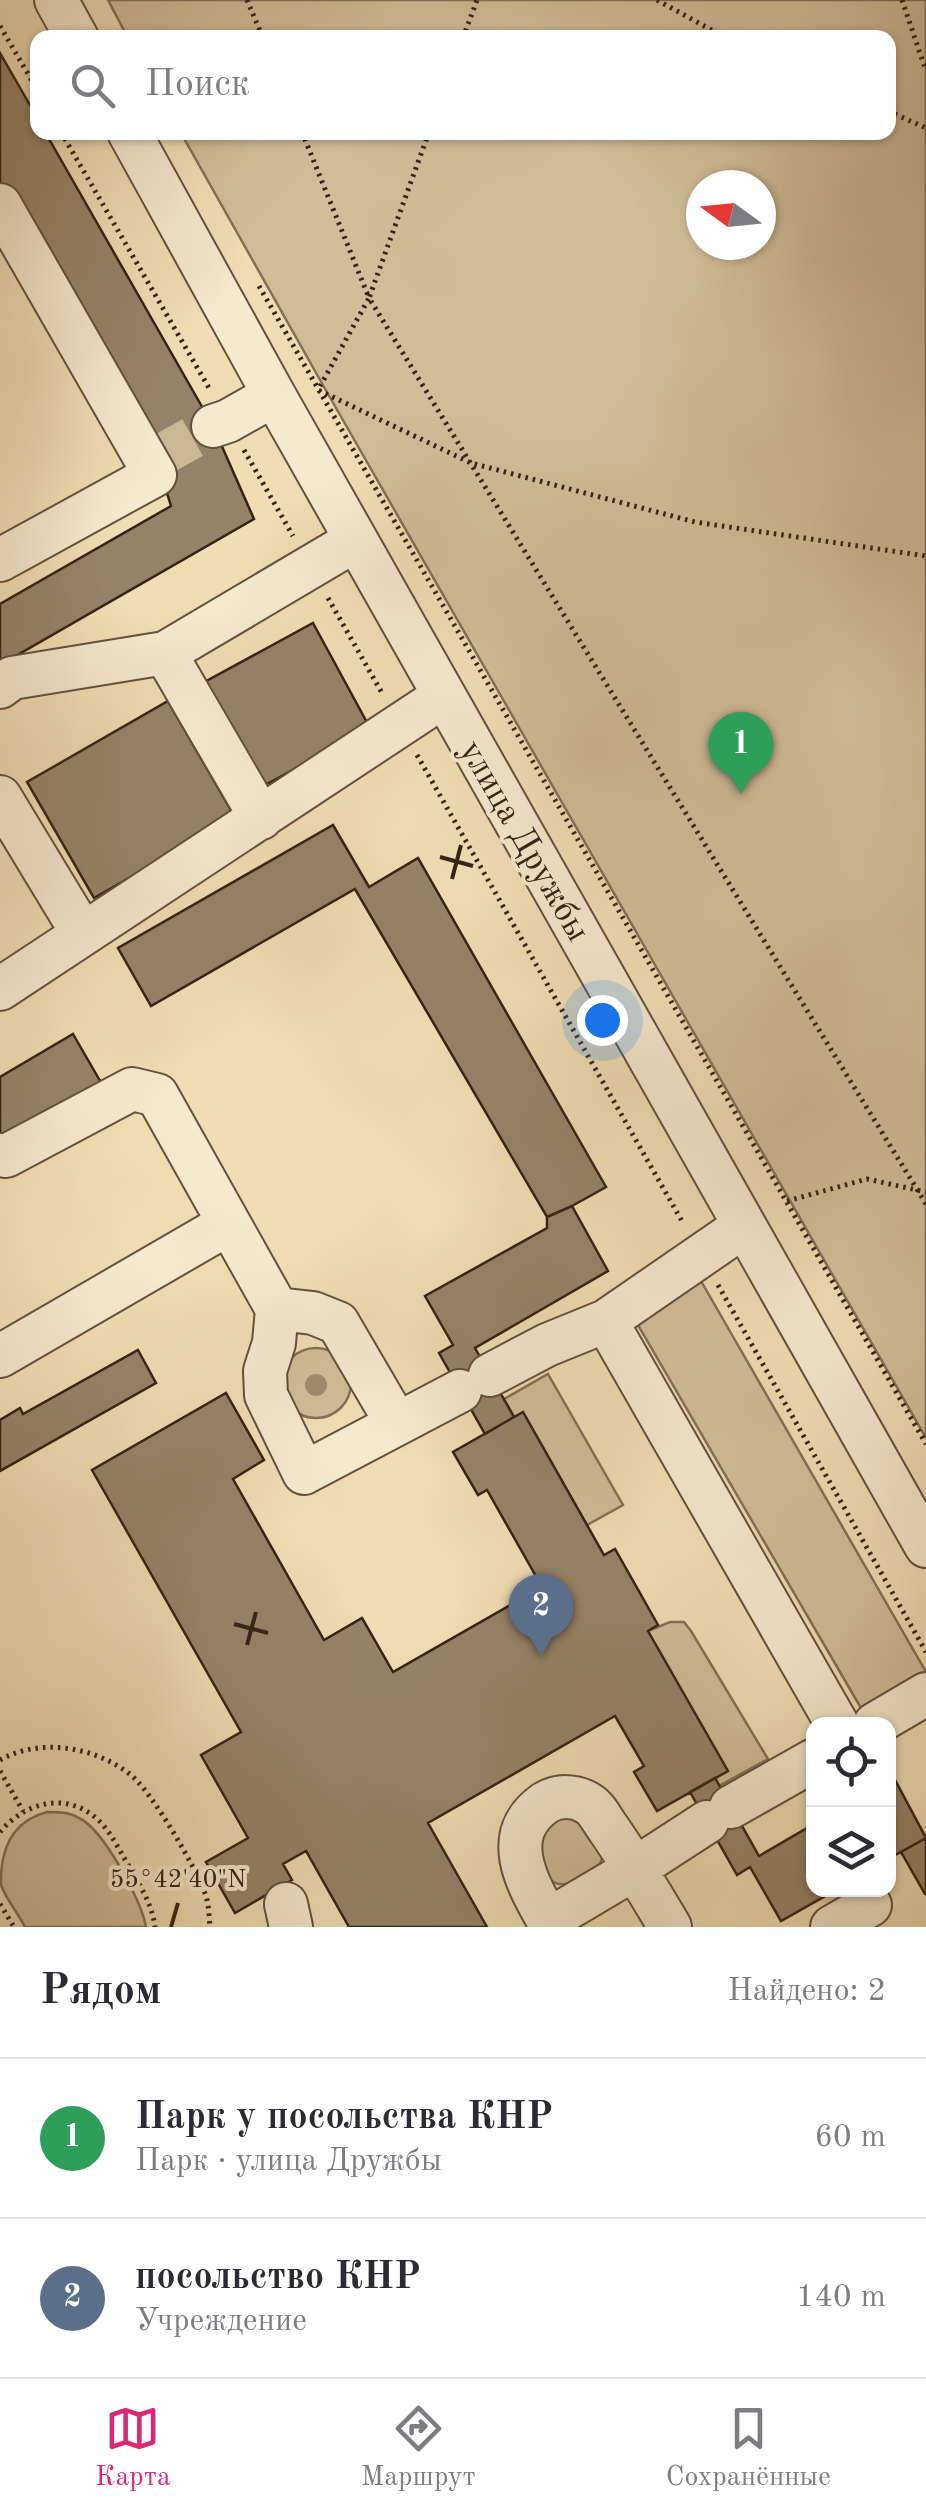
<!DOCTYPE html>
<html lang="ru">
<head>
<meta charset="utf-8">
<style>
	:root { --surface:#fff; --page:#f2f2f3; --text:#2b2b33; --muted:#7c7c81; --line:#e1e1e2; --accent:#db2777 }
	body { margin:0; font-family:"Old Standard TT",serif; background:var(--page); color:var(--text) }
	.controls { position:absolute; right:30px; bottom:30px; display:grid; overflow:hidden; border-radius:20px; box-shadow:0 2px 8px #0004 }
	.controls button { width:90px; height:90px; display:grid; place-items:center; padding:0; border:0; border-bottom:2px solid var(--line); background:var(--surface); color:var(--text); font:50px sans-serif }
	.compass { position:absolute; left:686px; top:170px; width:90px; height:90px; border-radius:50%; background:var(--surface); box-shadow:0 2px 8px #0004; rotate:285deg }
	.you { position:absolute; left:602px; top:1020px; width:35px; height:35px; margin:-25px; border:8px solid #fff; border-radius:50%; background:#1a73e8; box-shadow:0 0 0 15px #1a73e833 }
	.badge { display:grid; place-items:center; width:65px; height:65px; border-radius:50%; background:var(--accent); color:#fff; font-size:32px; font-weight:700 }
	.pin { position:absolute; translate:-50% -82px; filter:drop-shadow(0 2px 5px #0008) }
	.pin::after { content:''; position:absolute; top:52px; width:35px; height:30px; background:inherit; clip-path:polygon(0 0,100% 0,50% 100%) }
	.list { margin:0; padding:0; list-style:none }
	h2 { display:flex; justify-content:space-between; align-items:center; height:130px; margin:0; padding:0 40px; font-size:42px }
	h2 small { font-size:32px; font-weight:400; color:var(--muted) }
	.list li { display:grid; grid-template-columns:65px 1fr auto; gap:30px; align-items:center; box-sizing:border-box; height:160px; padding:0 40px; border-top:2px solid var(--line) }
	.list b { display:block; font-size:38px; white-space:nowrap }
	.list p { margin:0; font-size:32px; white-space:nowrap; color:var(--muted) }
	.list em { font-size:32px; font-style:normal; color:var(--muted) }
	.icon { flex:none; width:55px; height:55px; fill:none; stroke:currentColor; stroke-width:2; stroke-linecap:round; stroke-linejoin:round }
	.map { position:relative; flex:none; width:926px; height:1927px; overflow:hidden }
	.search { position:absolute; background:var(--surface); box-shadow:0 2px 8px #0004; left:30px; right:30px; top:30px; height:110px; display:flex; align-items:center; gap:25px; box-sizing:border-box; padding:0 35px; border-radius:20px; color:var(--muted); font-size:38px }
	.sheet { height:450px; background:var(--surface) }
	nav { display:flex; justify-content:space-around; align-items:center; box-sizing:border-box; height:140px; border-top:2px solid var(--line); background:var(--surface); font-size:28px; color:var(--muted) }
	nav a { display:grid; justify-items:center; gap:5px }
	nav .on { color:var(--accent) }
	.map>svg:first-child { display:block }
	.green { fill:#d0bd99; stroke:#827058; stroke-width:2.5; fill-rule:evenodd }
	.building { fill:#958368; stroke:#332216; stroke-width:2.5 }
	.lines { fill:none; stroke-linecap:round; stroke-linejoin:round }
	.minor-tunnel { stroke:#cab894; stroke-width:42; stroke-dasharray:42 21; stroke-linecap:butt }
	.minor-casing { stroke:#62513e; stroke-width:46 }
	.path { stroke:#332216; stroke-width:5; stroke-dasharray:2.5 5; stroke-linecap:butt }
	.minor { stroke:#f5e9ce; stroke-width:42 }
	.tree { fill:#9e8c6f }
	.ticks { fill:none; stroke:#332216; stroke-width:4 }
	.labels { text-anchor:middle; stroke-width:8; stroke-linejoin:round; paint-order:stroke }
	.street-label { font-size:35px; fill:#332216; stroke:#f5e9ce }
	.ticks-label { font-size:25px; text-anchor:middle; fill:#332216; stroke:#f5e9ce; stroke-width:8; stroke-linejoin:round; paint-order:stroke }
</style>
</head>
<body>
<div class="map">
<svg width="926" height="1927" viewBox="0 0 926 1927">
	<rect width="100%" height="100%" fill="#f0ddb4"/>
	<filter id="stains"><feTurbulence type="fractalNoise" baseFrequency=".002" numOctaves="4"/><feColorMatrix values="0 0 0 0 .2 0 0 0 0 .09 0 0 0 0 .02 0 0 0 .5 -.17"/></filter>
	<radialGradient id="worn" r=".72"><stop offset=".6" stop-color="#630" stop-opacity="0"/><stop offset="1" stop-color="#630" stop-opacity=".3"/></radialGradient>
	<path class="green" d="M108,0H926V1438L324,387L181,133L888,132V38H128ZM701,185H761V245H701Z
		M701,1281L926,1672V1681L865,1715L635,1320Z
		M281 1383a35 35 0 1 1 70 0a35 35 0 1 1-70 0Z
		M548,1374L623,1505L587,1525L523,1413L514,1417L504,1399Z
		M670,1622H684L691,1631L768,1759L719,1786L648,1631Z
		M47,1812C59,1812 69,1812 79,1818C103,1829 142,1901 146,1927H25C18,1913 6,1899 1,1885C0,1848 13,1821 47,1812Z
		M556,1818H580L603,1856L599,1867C585,1875 563,1895 547,1877C541,1870 539,1854 535,1846Z"/>
	<path class="building" d="M0,53L38,119V132H45L213,426L254,519L0,665V604L171,506L156,458L0,185Z
		M313,623L370,728L256,790L199,685Z
		M168,701L235,817L94,898L27,782Z
		M333,825L369,887L418,858L606,1187L572,1206L547,1217L355,889L151,1006L118,948Z
		M73,1034L103,1086L0,1146V1077Z
		M572,1206L608,1271L475,1348L514,1417L485,1434L439,1353L453,1345L425,1296L547,1228V1217Z
		M138,1350L156,1383L0,1471V1420L20,1408L23,1414Z
		M226,1393L264,1460L233,1479L324,1640L362,1618L393,1672L542,1587L487,1490L478,1495L453,1452L523,1412L604,1555L615,1549L658,1625L648,1631L728,1771L657,1811L634,1772L644,1766L615,1716L428,1823L487,1927H349L306,1851L283,1864L292,1880L235,1913L206,1862L248,1838L201,1755L241,1732L92,1470Z
		M715,1778L759,1856L814,1824V1890H836L781,1921L750,1867L737,1875L690,1792Z
		M894,1778L926,1838L888,1859V1781Z
		M926,1838V1894H925L901,1852Z"/>
	<g class="lines">
		<path class="minor-tunnel" d="M156,458L213,426"/>
		<g class="minor-casing">
			<path id="minor" d="M56,0L77,38
				M129,132L274,395L926,1546
				M0,205L155,475L0,560
				M213,426L228,421L274,395
				M165,653L261,818
				M0,687L12,678L165,653L356,540
				M0,797L83,934
				M0,989L444,696
				M0,1155L6,1156L132,1089L157,1095L277,1309L274,1343L265,1371L266,1395L304,1473L460,1391
				M744,1226L606,1321L837,1724
				M277,1309L313,1313L338,1323L397,1424
				M0,1356L228,1224
				M490,1375L547,1345L606,1321
				M875,1724L926,1694
				M731,1807L814,1760
				M286,1904L291,1927
				M548,1920L636,1868L707,1822
				M552,1927C530,1888 497,1837 545,1803C558,1795 576,1795 589,1804C597,1809 602,1820 608,1828C630,1860 650,1893 670,1927
				M832,1927L870,1905"/>
		</g>
		<path class="path" d="M247,0L263,38
			M657,0L726,38
			M902,0L926,71
			M0,26L38,91
			M463,38L477,0
			M888,111L926,128
			M61,132L209,388
			M302,132L369,298L318,390L471,463L695,522L926,556
			M429,132L369,298L926,1204
			M259,286L926,1444
			M244,450L293,536
			M328,598L382,693
			M417,755L683,1223
			M787,1201L867,1179L926,1192
			M718,1285L926,1652
			M0,1760C41,1737 97,1747 132,1776C153,1794 197,1869 206,1896C209,1906 209,1917 210,1927
			M0,1771L23,1811
			M0,1832C24,1803 65,1791 96,1818C110,1830 118,1848 127,1863C139,1884 152,1903 155,1927
			M0,1904L14,1927"/>
		<use href="#minor" class="minor"/>
	</g>
	<circle class="tree" cx="316" cy="1385" r="11"/>
	<path class="ticks" d="M440,857L473,866M452,879L461,845M234,1624L268,1633M247,1645L256,1612M171,1927L178,1903"/>
	<g class="labels">
		<g class="street-label">
			<text transform="translate(526 840) rotate(60)" y="12">улица Дружбы</text>
		</g>
	</g>
	<g class="ticks-label">
		<text x="178" y="1887">55°42'40"N</text>
	</g>
	<rect width="100%" height="100%" filter="url(#stains)"/>
	<rect width="100%" height="100%" fill="url(#worn)"/>
</svg>
<div class="controls">
<button><svg class="icon" aria-label="locate" viewBox="0 0 24 24"><circle cx="12" cy="12" r="6"/><path d="M12 2v4M12 18v4M2 12h4M18 12h4"/></svg></button>
<button><svg class="icon" aria-label="layers" viewBox="0 0 24 24"><path d="M12 4l9 5-9 5-9-5zM3 14l9 5 9-5"/></svg></button>
</div>
<svg class="compass" viewBox="-18 -18 36 36"><path d="M0-13l5 13h-10z" fill="#e53935"/><path d="M0 13l5-13h-10z" fill="#7c7c81"/></svg>
<div class="you"></div>
<div class="pin badge" style="left:741px;top:794px;background:#2e9e5b">1</div>
<div class="pin badge" style="left:541px;top:1656px;background:#5c6f8a">2</div>
<div class="search"><svg class="icon" aria-label="search" viewBox="0 0 24 24"><circle cx="10" cy="10" r="6"/><path d="M15 15l6 6"/></svg>Поиск</div>
</div>
<section class="sheet">
<h2>Рядом<small>Найдено: 2</small></h2>
<ul class="list">
<li><span class="badge" style="background:#2e9e5b">1</span><div><b>Парк у посольства КНР</b><p>Парк · улица Дружбы</p></div><em>60 m</em></li>
<li><span class="badge" style="background:#5c6f8a">2</span><div><b>посольство КНР</b><p>Учреждение</p></div><em>140 m</em></li>
</ul>
</section>
<nav>
<a class="on"><svg class="icon" aria-label="map" viewBox="0 0 24 24"><path d="M3 6l6-2 6 2 6-2v14l-6 2-6-2-6 2zM9 4v14M15 6v14"/></svg>Карта</a>
<a><svg class="icon" aria-label="directions" viewBox="0 0 24 24"><path d="M12 3l9 9-9 9-9-9zM9 14v-3h6M13 9l2 2-2 2"/></svg>Маршрут</a>
<a><svg class="icon" aria-label="saved" viewBox="0 0 24 24"><path d="M7 4h10v16l-5-4-5 4z"/></svg>Сохранённые</a>
</nav>
</body>
</html>
